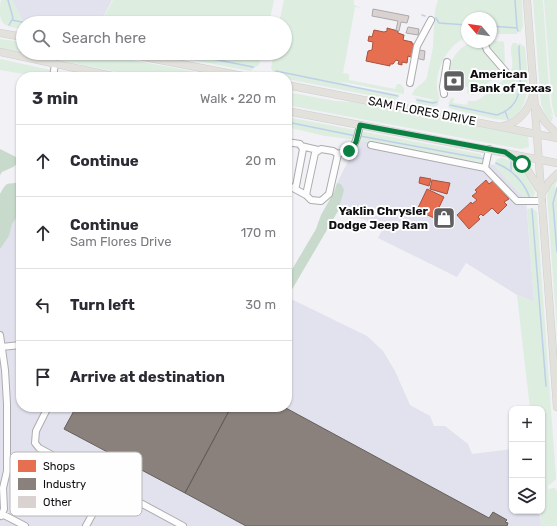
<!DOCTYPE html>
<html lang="en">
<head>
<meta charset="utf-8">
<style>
	:root { --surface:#fff; --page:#f7f7f7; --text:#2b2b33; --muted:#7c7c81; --line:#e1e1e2 }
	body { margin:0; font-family:Rubik,sans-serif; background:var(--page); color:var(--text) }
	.controls { position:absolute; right:12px; bottom:12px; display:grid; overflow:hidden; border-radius:8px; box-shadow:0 1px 3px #0004 }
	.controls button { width:36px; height:36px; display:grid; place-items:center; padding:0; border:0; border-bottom:1px solid var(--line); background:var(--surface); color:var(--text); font:20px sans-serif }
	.compass { position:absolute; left:461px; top:12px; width:36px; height:36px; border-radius:50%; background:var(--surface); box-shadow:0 1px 3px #0004; rotate:299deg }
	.stop { position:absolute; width:12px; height:12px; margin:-9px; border:3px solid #0b8043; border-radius:50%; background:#fff }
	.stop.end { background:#0b8043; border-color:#fff; box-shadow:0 1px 4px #0008 }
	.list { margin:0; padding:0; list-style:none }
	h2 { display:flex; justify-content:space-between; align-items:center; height:52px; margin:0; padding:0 16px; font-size:17px }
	h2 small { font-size:13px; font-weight:400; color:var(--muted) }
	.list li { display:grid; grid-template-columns:26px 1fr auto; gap:12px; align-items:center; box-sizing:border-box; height:72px; padding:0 16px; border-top:1px solid var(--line) }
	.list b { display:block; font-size:15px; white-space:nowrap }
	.list p { margin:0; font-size:13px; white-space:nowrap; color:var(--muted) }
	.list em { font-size:13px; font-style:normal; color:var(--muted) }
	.icon { flex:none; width:22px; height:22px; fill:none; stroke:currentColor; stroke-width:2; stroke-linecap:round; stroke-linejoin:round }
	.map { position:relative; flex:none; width:557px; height:526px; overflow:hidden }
	.search { position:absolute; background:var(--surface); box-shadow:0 1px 3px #0004; left:16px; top:16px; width:276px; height:44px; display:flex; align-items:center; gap:10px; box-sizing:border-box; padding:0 14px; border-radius:22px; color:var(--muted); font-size:15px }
	.panel { position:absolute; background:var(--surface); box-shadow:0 1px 3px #0004; left:16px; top:72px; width:276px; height:340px; border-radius:16px }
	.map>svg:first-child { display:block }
	.built { fill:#e1e2ed }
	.green { fill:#ddede0 }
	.forest { fill:#c8dacb }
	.shops { fill:#e76f51; stroke:#a6523e }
	.industry { fill:#8a817c; stroke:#655f5c }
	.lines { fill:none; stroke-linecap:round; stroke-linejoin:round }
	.stream { stroke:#bed0e9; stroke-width:1.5 }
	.building { fill:#dad2d1; stroke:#aba9ab }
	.minor-casing { stroke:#acacb0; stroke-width:8 }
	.major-casing { stroke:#cfcfd1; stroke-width:8 }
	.minor { stroke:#fdfdfe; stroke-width:6 }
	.major { stroke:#e3e1dc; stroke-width:7 }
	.route { stroke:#0b8043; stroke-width:5 }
	.labels { text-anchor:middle; stroke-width:4; stroke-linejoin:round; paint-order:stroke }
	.poi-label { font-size:12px; font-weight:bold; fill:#101013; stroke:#fefefe; text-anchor:start }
	.street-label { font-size:12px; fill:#101013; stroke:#fefefe }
	.key { fill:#fefefe; stroke:#b7b7b8; stroke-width:1 }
	.key-label { font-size:11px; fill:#101013 }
</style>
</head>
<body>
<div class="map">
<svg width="557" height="526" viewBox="0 0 557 526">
	<rect width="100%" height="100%" fill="#f1f1f6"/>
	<path class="built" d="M12,0H112L100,23H24Z
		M359,140L494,165L526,200L534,302L517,295L466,263L457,277L378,238L384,226L338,211L337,183Z
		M21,197V407H287V297L367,336L383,351L395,371L410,405L430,416L434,426H445L468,444L472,454L512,449V511H540L541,526H0V235Z"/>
	<path class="green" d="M1,0H12L24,23L23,29C11,27 0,27 0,13C0,8 0,4 1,0Z
		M113,0H274L269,23H100Z
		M284,0H354V5L361,8L355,7L343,73L349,74V80L395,89L397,84H400L404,88V94L338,81L352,86L402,95H396L399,97L395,100L287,79V77H277L271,68L274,53H285V23H279Z
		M438,0H522L523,26L520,33L518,30L517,34H491V18H467V37C447,45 436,68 437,89C438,94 440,97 439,102L436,101V103H439L438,105L433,107L418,104L415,101L418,100L413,97L429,101L435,100L412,95C414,86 424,85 427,77L433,47L435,10Z
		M533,0H543L550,104L553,115L550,114L553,117L551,122L547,118L541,104Z
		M544,0H557V118L555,116L552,105Z
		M0,39L23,42V53H95L222,77H141L0,48Z
		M491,40L504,42L505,63L502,64L488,48L487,43L491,42Z
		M472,42L482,44L500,69L498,75L473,95L467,93L468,87L460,86L461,78L448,76C449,61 457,48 472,42Z
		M517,43L518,47L519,43L525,47C527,69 534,110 509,119L508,116L506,117L507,120L494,119L449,108L448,105L451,106L452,104H448L451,98H454L453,103L467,105L468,101H475L480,99C488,93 509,78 512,68C514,60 508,49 513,43Z
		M156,53H262L259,65L250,71Z
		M0,59L69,74L77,77H41L0,70Z
		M287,92L335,101L352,102L523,135L528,136L529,147L521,149L287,105Z
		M287,117L480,154L484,158V163L359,140L325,136L287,127Z
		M502,158C521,163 528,175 535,193L532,199L526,200L494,165L497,159Z
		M556,179L557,180L555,187L557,188V331L547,196L549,187Z
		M532,208L537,212L556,479L548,486V489L555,488L557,491V526H541L542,409H530L517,295L534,302L527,209Z"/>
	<path class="forest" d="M0,149L16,157L17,164L13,167L2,172L0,175Z
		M21,181V211L12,224L9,236L0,249V194C9,178 6,187 21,181Z
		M337,183L341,184L344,190L338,211L287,298V278L316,229L321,215L334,192Z"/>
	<path class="shops" d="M387,28L398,31V33L404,35L403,40L412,42V44H414L411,57L408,56L407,63L402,62V65L398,64L399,61L396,60L393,64H390V66L366,61L368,51L372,50L373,42L368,41L369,36L372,37L374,30L384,32L387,31Z
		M448,76L461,78L460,86L447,83Z
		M420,177L431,179L429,186L419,183Z
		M432,180L450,183L447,194L430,189Z
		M486,180L489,184L493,181L509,199L504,202L507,205L498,214L492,208L483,216L481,214L478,217L480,219L469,229L457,215L471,202L472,204L477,200L472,196L477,192L475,190Z
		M427,189L444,197L434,218L417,210Z"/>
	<path class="industry" d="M76,407H221L229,411L185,493L64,429Z
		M231,407H284L489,518L493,512L507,520L505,522L508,523L507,526H246L185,493Z"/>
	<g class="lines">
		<path class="stream" d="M8,0L13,18L9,25
			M515,0L517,28
			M422,15L425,16
			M436,18L439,23L467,25
			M12,20L26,23
			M491,26L517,28L518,31
			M183,53L253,67
			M276,71L398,96
			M417,100L433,103L437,102
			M450,105L497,115C529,105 519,71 519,46
			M505,111L508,119
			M287,122L356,136
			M360,136L484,159
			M496,163C511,169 525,182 530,199
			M511,170V162
			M557,188L553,203L557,252
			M532,209L546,386"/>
	</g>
	<path class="building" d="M373,9L409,16L407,23L401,22L399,31L396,30L398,21L372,16Z
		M408,27L419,29L418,35L406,33Z
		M413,49L425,51L424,60L411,57Z"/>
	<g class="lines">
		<g class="minor-casing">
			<path id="minor" d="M484,42L487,50L506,72
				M53,77L55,64
				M410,83L417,46L431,20
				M444,94L443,87L447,62
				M287,142L300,144L303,149L296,186L293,188L287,187
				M371,145L485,168L517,201H542
				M301,146L318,150
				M338,154L333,151L321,149L315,153L306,195L311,200L321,201L329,194L338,154C356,149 356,143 360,125
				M485,168L489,149
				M293,188L306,195
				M0,335L5,370L7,404V471L3,488L4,509L2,514
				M1,347L21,345
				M48,407L36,431L35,443L39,448L183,526
				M1,516L2,514L25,526
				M86,526L108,486"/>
		</g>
		<g class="major-casing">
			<path id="major" d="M527,0L557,407
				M0,33L23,37
				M0,52L117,77
				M124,53L248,77
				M287,85L557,138
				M536,107L545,122L557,134
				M287,111L557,163
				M503,126C518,123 529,110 533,95
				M510,155L527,169L539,189
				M541,195L549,182L557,174"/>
		</g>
		<use href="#minor" class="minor"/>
		<use href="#major" class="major"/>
	</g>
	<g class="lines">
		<path class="route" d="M349,151L356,142L360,125L505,152L522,164"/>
	</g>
	<defs>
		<g id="bank-square" transform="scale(1.15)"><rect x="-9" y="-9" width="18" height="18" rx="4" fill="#5f5f62" stroke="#fefefe"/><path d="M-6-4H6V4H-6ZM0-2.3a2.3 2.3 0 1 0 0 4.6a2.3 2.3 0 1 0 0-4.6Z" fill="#fff"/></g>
		<g id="shop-square" transform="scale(1.15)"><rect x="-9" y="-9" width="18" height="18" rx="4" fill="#5f5f62" stroke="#fefefe"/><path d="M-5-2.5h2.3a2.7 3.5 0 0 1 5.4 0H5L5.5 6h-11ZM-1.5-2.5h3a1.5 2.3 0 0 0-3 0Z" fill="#fff"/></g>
	</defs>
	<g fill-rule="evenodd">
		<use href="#bank-square" x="454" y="81"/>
		<use href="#shop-square" x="444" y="218"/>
	</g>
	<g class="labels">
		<g class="poi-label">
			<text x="470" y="78">American<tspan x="470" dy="14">Bank of Texas</tspan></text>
			<text x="428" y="215" text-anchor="end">Yaklin Chrysler<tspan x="428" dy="14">Dodge Jeep Ram</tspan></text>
		</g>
		<g class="street-label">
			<text transform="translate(422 111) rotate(11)" y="4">SAM FLORES DRIVE</text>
		</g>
	</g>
	<rect x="10" y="452" width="132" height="64" rx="6" class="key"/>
	<rect x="18" y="460" width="18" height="12" fill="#e76f51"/>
	<rect x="18" y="478" width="18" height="12" fill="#8a817c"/>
	<rect x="18" y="496" width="18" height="12" fill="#dad2d1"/>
	<g class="key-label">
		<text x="43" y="470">Shops</text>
		<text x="43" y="488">Industry</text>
		<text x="43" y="506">Other</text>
	</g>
</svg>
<div class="controls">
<button>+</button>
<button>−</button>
<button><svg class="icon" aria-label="layers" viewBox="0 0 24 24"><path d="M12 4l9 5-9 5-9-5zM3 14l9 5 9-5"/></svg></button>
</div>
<svg class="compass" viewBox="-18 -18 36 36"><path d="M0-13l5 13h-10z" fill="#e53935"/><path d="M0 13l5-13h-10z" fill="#7c7c81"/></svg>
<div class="stop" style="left:522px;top:164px"></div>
<div class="stop end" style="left:349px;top:151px"></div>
<div class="search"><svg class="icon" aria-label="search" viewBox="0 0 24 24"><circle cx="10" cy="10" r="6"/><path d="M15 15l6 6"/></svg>Search here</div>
<section class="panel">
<h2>3 min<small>Walk · 220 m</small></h2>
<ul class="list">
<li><svg class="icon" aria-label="ahead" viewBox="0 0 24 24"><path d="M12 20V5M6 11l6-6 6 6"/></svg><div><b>Continue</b></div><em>20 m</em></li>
<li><svg class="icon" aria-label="ahead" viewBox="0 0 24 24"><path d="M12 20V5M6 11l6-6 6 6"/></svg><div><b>Continue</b><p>Sam Flores Drive</p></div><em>170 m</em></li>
<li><svg class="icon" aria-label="left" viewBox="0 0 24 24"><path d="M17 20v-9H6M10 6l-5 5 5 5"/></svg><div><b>Turn left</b></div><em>30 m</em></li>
<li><svg class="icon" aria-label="arrive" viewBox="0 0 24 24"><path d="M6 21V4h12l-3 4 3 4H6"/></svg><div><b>Arrive at destination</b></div></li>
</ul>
</section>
</div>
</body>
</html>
